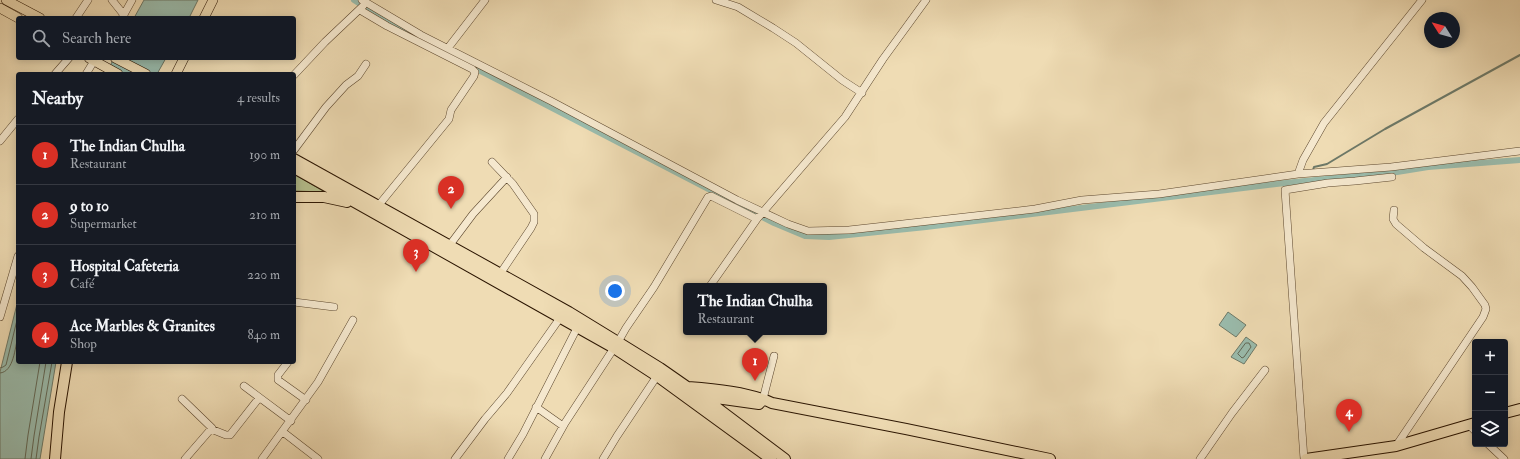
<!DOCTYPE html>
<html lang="en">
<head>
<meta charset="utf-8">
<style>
	:root { --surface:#171b24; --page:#242831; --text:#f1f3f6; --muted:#9ea1a6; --line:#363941; --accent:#d93025 }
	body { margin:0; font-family:"IM FELL Double Pica",serif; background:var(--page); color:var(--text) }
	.controls { position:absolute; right:12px; bottom:12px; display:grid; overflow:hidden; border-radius:4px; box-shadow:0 2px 10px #0003 }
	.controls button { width:36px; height:36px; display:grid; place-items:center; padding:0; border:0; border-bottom:1px solid var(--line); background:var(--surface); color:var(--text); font:20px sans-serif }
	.compass { position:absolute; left:1424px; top:12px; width:36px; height:36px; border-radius:50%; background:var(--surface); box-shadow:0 2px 10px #0003; rotate:307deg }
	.you { position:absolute; left:615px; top:291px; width:14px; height:14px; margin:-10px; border:3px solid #fff; border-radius:50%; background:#1a73e8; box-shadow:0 0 0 6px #1a73e833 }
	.badge { display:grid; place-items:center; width:26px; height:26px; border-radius:50%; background:var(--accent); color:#fff; font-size:13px; font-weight:700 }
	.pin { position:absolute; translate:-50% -33px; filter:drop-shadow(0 1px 2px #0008) }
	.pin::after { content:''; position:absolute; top:21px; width:14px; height:12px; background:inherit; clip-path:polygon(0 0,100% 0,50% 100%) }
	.popup { position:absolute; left:683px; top:283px; width:144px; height:52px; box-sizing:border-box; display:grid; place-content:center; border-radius:4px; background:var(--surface); filter:drop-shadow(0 1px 3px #0005); font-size:13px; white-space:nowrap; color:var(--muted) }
	.popup b { font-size:15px; color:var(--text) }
	.popup::after { content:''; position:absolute; left:50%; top:100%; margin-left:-8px; border:8px solid transparent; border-top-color:var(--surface) }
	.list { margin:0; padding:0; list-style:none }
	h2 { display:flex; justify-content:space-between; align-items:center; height:52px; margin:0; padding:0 16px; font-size:17px }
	h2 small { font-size:13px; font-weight:400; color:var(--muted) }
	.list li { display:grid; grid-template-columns:26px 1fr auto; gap:12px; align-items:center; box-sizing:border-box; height:60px; padding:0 16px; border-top:1px solid var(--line) }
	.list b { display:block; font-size:15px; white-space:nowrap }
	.list p { margin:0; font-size:13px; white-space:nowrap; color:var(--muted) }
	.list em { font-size:13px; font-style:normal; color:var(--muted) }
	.icon { flex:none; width:22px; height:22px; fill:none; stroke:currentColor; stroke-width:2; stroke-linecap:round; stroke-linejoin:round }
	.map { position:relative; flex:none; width:1520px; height:459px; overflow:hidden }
	.search { position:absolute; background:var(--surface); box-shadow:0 2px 10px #0003; left:16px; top:16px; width:280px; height:44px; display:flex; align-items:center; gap:10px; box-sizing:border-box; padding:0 14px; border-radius:4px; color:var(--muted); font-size:15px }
	.panel { position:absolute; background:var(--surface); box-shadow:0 2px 10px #0003; left:16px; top:72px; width:280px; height:292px; border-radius:4px }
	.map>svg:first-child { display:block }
	.green { fill:#b6c18f; stroke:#706a48 }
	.water { fill:#9abcad; stroke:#6d7968 }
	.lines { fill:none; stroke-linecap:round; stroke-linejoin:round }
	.shore { stroke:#626856; stroke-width:1 }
	.stream { stroke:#6d7968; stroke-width:2 }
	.canal { stroke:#9abcad; stroke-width:6 }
	.minor-casing { stroke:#5b462d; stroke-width:8 }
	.major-casing { stroke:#2a1400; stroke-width:10 }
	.highway-casing { stroke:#2a1400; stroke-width:12 }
	.minor { stroke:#f5e8ce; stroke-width:7 }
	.major { stroke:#efdcb4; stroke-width:9 }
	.highway { stroke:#efdcb4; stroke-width:10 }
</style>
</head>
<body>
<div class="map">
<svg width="1520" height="459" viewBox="0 0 1520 459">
	<rect width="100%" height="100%" fill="#efdcb4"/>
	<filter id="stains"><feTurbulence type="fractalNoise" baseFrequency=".005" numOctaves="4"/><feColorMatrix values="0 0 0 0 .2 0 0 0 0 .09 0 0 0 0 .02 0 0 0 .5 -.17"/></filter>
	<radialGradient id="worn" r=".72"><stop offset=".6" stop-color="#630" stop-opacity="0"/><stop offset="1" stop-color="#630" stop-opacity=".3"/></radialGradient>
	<path class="green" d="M294,174L325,192L294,191Z"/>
	<path class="water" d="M144,0H198L189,18H134Z
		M114,58H166L157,74H106Z
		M18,300V362H56L40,459H0V372Z
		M1228,312L1246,325L1236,337L1219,325Z
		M1246,337L1257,345L1244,364L1231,357Z"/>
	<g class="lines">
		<path class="shore" d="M1246,343H1249L1251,347L1244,357L1242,358L1238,354Z
			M0,368L3,367L6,365L18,316
			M0,373C14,372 15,347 18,336
			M25,459L28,435L40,362
			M31,459L34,436L46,362
			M36,459L39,437L52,362"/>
		<path class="stream" d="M1313,170L1314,167L1327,164L1385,129L1520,55"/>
		<path class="canal" d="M354,0L379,16L440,49
			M469,65L774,223L805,236L829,237L926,227L1285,183L1397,172L1428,167L1520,160"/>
		<g class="minor-casing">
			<path id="minor" d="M112,0L124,15
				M362,0L421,35L551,101L737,200L788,224L808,231L849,230L885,226L1035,209L1082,200L1159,194L1298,174L1391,167L1520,151
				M716,0L738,7L773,28L796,43L842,80L862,93
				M360,10L387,26L472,69L475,72L474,76L451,110L449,119L378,206
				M76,18L88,0
				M122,18L132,0
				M448,48L485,0
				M55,74L69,58
				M86,74L94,61
				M294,75L325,42L363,6
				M0,141L18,119
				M294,150L326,107L346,85L358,76L366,64
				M492,162L513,184L534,214V222L531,228L500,274
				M1298,174L1303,160L1324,123L1422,0
				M1394,210L1393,219L1396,224L1424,248L1462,276L1472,287L1485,305L1486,309L1483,317L1396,446
				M449,246L473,214L507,177
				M710,286L757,219L845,117L883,59L926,0
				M294,302L334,307
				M0,317L18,256
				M618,342L626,328L654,287L708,197L711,196L757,219
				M288,362L278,375V380L306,400
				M244,386L291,421
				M182,399L212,428
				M762,403L774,356
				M536,407L563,426
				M1469,425L1475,431
				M283,432L318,459
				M1488,444L1504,459
				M185,459L211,429L226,435H230L259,398
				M262,459L318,382L353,320
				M455,459L485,419L507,393L560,318
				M508,459L523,434L577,328
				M545,459L565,423L614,348
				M603,459L617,436L657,376
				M1200,459L1232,413L1265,370
				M1304,459L1285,190L1328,183L1355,181L1392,177"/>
		</g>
		<g class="major-casing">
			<path id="major" d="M6,0L40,18
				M0,8L18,18
				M204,18L213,0
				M89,58L118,74
				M115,58L146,74
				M176,74L184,58"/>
		</g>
		<g class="highway-casing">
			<path id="highway" d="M294,159L569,312L618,342L660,368L716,407L785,459
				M294,168L614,348L657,376L771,459
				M294,197H324L347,202
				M688,387C714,389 749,392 772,403L906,429L1050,459
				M702,396L759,404
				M1505,413L1520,409
				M55,459L59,412L67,362
				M1306,459L1396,446L1475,423"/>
		</g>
		<use href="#minor" class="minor"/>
		<use href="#major" class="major"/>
		<use href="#highway" class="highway"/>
	</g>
	<rect width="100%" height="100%" filter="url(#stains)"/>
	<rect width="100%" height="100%" fill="url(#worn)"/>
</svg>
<div class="controls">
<button>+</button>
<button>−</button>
<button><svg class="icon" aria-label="layers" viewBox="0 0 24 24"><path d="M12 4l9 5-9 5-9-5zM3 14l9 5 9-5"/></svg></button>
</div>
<svg class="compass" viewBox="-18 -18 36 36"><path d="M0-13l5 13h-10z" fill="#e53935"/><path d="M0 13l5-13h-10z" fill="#9ea1a6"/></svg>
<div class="you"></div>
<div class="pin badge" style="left:755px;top:381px">1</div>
<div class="popup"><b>The Indian Chulha</b>Restaurant</div>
<div class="pin badge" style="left:451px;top:209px">2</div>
<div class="pin badge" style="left:416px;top:272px">3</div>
<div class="pin badge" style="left:1349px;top:432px">4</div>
<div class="search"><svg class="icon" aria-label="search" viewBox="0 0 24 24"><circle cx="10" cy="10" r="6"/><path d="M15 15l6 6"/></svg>Search here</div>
<section class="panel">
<h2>Nearby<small>4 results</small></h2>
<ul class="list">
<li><span class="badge">1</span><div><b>The Indian Chulha</b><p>Restaurant</p></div><em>190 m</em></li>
<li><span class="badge">2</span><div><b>9 to 10</b><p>Supermarket</p></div><em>210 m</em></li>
<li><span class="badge">3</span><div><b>Hospital Cafeteria</b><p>Café</p></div><em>220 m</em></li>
<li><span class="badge">4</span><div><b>Ace Marbles &amp; Granites</b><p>Shop</p></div><em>840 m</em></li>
</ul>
</section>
</div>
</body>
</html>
